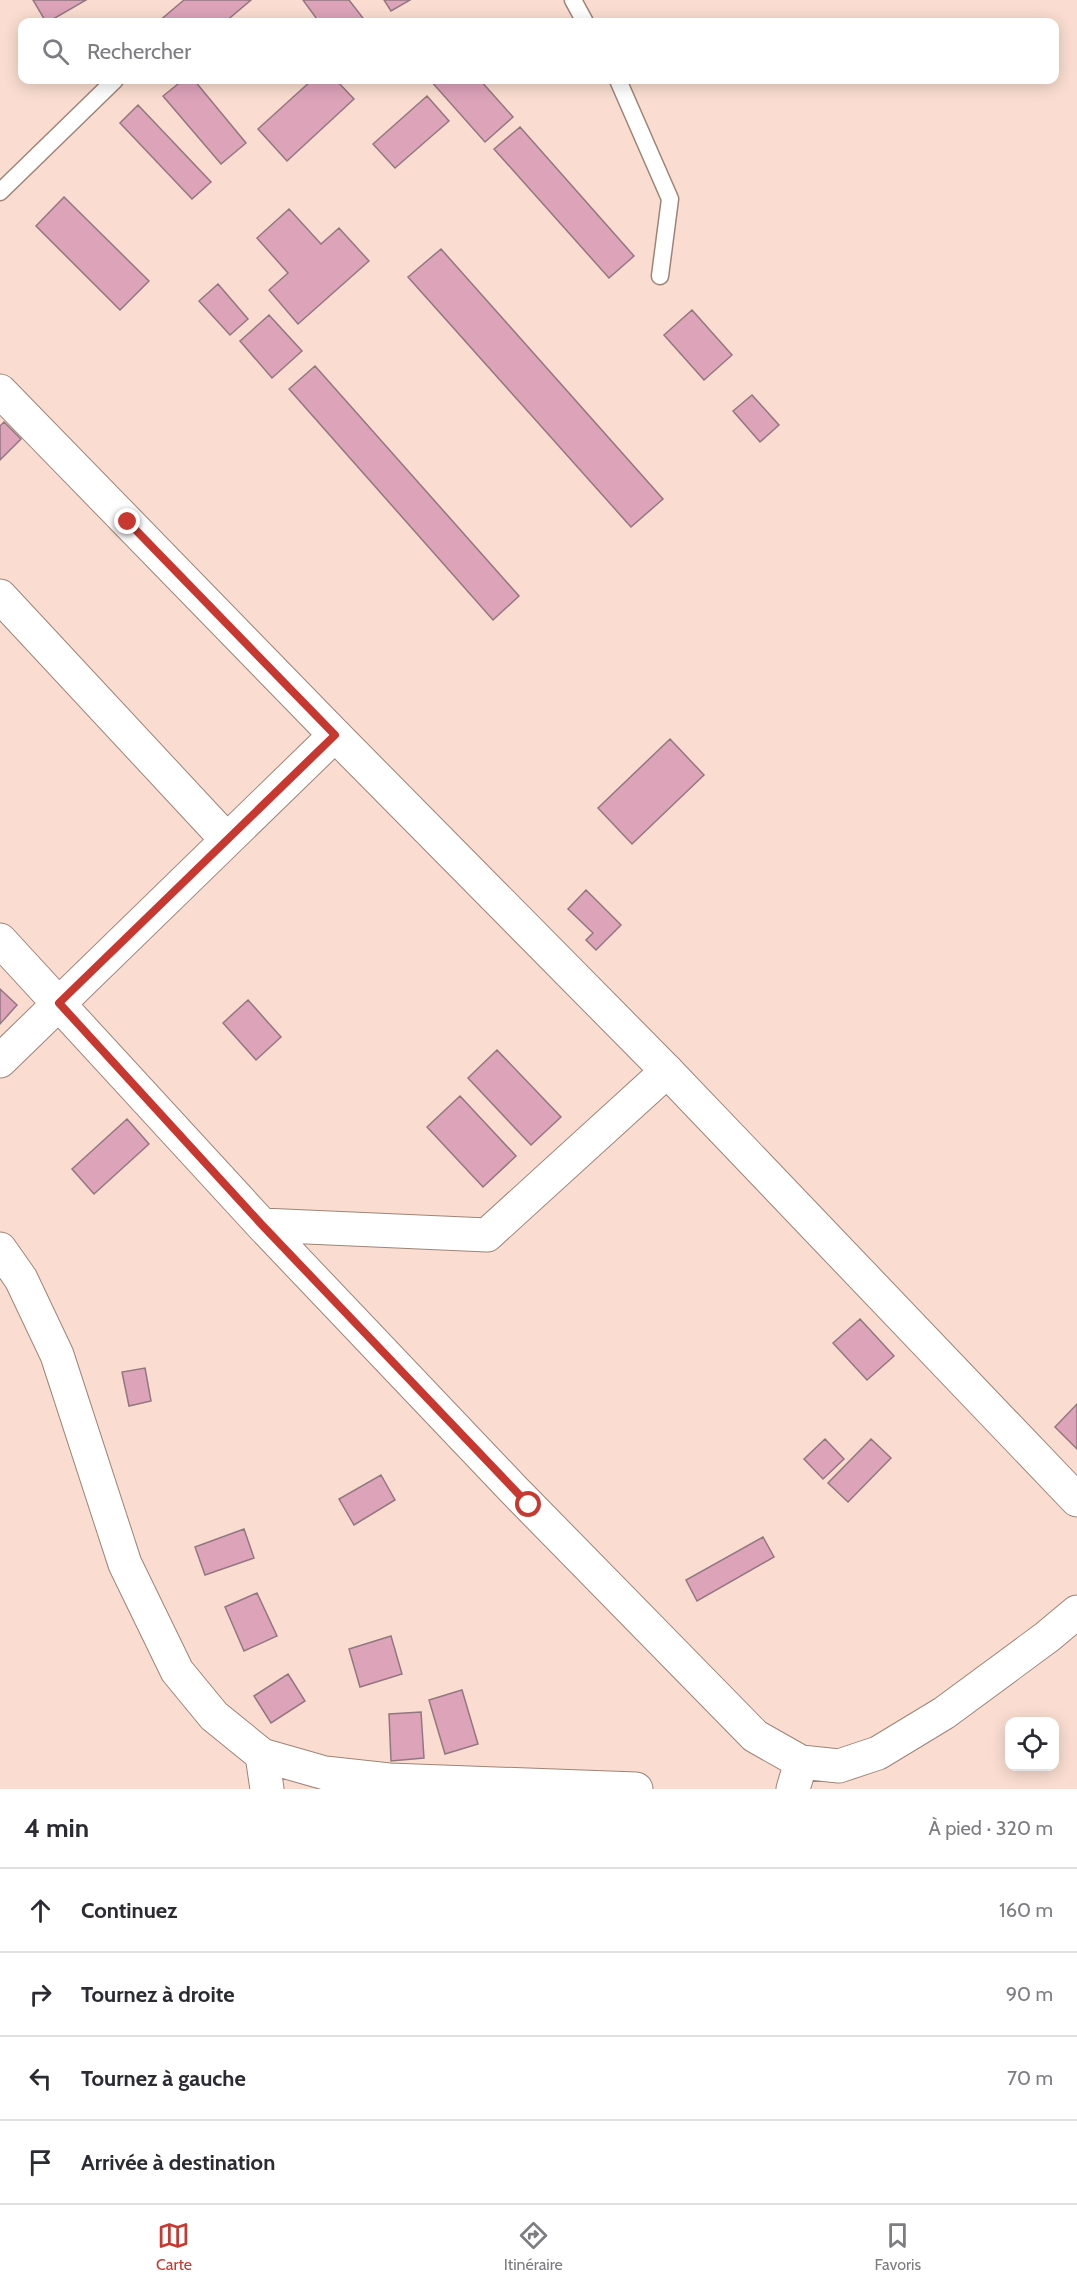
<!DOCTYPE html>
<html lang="fr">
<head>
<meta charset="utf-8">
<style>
	:root { --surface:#fff; --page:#f7f7f7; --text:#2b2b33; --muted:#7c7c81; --line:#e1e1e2; --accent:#c73930 }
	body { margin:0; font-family:Cabin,sans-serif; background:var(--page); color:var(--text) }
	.controls { position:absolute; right:18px; bottom:18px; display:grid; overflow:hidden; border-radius:12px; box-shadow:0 3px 15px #0003 }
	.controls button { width:54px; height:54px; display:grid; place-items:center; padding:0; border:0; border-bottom:2px solid var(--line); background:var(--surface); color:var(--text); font:30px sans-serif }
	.stop { position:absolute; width:18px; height:18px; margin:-14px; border:4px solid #c73930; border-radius:50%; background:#fff }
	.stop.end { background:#c73930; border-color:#fff; box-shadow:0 2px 6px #0008 }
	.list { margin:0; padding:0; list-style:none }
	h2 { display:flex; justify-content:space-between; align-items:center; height:78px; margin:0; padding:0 24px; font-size:26px }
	h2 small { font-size:20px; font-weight:400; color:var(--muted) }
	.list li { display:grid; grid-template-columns:39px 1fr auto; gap:18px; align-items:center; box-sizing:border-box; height:84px; padding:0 24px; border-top:2px solid var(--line) }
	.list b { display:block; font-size:22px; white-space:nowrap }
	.list em { font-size:20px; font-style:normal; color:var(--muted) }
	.icon { flex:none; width:33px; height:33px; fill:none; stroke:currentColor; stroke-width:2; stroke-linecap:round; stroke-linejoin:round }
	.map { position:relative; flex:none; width:1077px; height:1789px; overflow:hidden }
	.search { position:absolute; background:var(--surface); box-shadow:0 3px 15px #0003; left:18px; right:18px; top:18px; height:66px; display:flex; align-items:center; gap:15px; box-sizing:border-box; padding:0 21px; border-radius:12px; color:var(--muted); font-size:22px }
	.sheet { height:414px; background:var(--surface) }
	nav { display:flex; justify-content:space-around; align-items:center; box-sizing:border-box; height:84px; border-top:2px solid var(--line); background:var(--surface); font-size:16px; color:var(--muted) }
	nav a { display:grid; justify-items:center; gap:3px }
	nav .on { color:var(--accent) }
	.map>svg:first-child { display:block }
	.building { fill:#dda3b9; stroke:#927781; stroke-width:1.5 }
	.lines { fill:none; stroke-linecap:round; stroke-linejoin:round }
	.lane-casing { stroke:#9e8377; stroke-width:19 }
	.street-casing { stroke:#9e8377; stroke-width:35 }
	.secondary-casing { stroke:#9e8377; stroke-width:35 }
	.lane { stroke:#fff; stroke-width:16 }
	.street { stroke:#fff; stroke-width:33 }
	.secondary { stroke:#fff; stroke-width:33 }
	.route { stroke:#c73930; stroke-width:8 }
</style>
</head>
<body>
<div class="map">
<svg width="1077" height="1789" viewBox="0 0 1077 1789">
	<rect width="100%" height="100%" fill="#faddd0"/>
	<path class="building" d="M33,0H86L48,22H46Z
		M184,0H251L225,22H158Z
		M303,0H349L366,22H319Z
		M384,0H410L391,11Z
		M183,80H194L246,143L221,164L163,96Z
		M312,80H336L354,99L287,161L258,129Z
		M430,80H480L513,117L485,142Z
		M427,96L449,121L395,168L373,144Z
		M138,105L211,182L192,199L120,123Z
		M520,127L634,256L609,278L494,149Z
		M64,197L149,281L120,310L36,226Z
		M289,209L321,244L339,228L369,261L298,324L269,290L288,273L257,238Z
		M441,249L663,499L631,527L408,277Z
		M218,284L248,319L230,335L199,301Z
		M692,310L732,355L704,380L664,335Z
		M269,315L302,351L272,378L240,341Z
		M315,366L519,596L493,620L289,389Z
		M752,395L779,425L760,442L733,411Z
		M4,422L21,439L0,460V426Z
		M670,739L704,775L632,844L598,808Z
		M586,890L621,925L596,950L586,940L593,933L568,909Z
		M0,989L17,1005L0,1024Z
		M248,1000L281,1037L256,1060L223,1023Z
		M497,1050L561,1117L531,1145L468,1078Z
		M460,1096L516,1156L483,1187L427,1127Z
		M127,1119L149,1144L94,1194L72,1169Z
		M860,1319L894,1356L867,1380L833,1343Z
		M145,1368L151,1401L129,1406L122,1372Z
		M1077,1404V1449L1055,1427Z
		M825,1439L844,1459L823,1479L804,1459Z
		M871,1439L891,1458L848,1502L828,1483Z
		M381,1475L395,1500L354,1525L339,1499Z
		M244,1529L254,1558L205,1575L195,1547Z
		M763,1537L774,1557L697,1601L686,1580Z
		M257,1593L277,1636L244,1651L225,1607Z
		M391,1636L402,1674L360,1687L349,1649Z
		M288,1674L305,1701L271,1723L254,1696Z
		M462,1690L478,1744L445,1754L429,1700Z
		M421,1712L424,1758L391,1761L389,1714Z"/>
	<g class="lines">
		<g class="lane-casing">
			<path id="lane" d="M573,0L585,22
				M618,80L670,199L660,276
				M0,192L115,80"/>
		</g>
		<g class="street-casing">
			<path id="street" d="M0,596L227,840
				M0,940L262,1225L513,1489L755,1736L801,1762L839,1766L878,1753L944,1713L1047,1637L1077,1612
				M0,1061L335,735
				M262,1225L487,1235L667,1071
				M0,1249L21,1279L57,1355L125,1564L177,1671L214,1716L262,1755L325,1773L389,1780L636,1789
				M262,1755L267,1789
				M793,1789L801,1762"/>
		</g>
		<g class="secondary-casing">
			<path id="secondary" d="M0,391L335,735L667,1071L1077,1500"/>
		</g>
		<use href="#lane" class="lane"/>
		<use href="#street" class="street"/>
		<use href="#secondary" class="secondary"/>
	</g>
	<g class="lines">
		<path class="route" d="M128,522L335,735L59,1003L262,1225L529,1505"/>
	</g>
</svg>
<div class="controls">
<button><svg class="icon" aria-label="locate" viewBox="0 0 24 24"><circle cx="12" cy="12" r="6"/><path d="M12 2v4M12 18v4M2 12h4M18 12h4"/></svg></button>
</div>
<div class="stop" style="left:529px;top:1505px"></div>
<div class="stop end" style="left:128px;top:522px"></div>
<div class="search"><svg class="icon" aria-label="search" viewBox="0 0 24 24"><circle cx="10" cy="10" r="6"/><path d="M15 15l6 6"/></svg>Rechercher</div>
</div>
<section class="sheet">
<h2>4 min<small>À pied · 320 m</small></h2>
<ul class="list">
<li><svg class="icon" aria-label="ahead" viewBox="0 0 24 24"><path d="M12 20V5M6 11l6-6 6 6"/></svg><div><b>Continuez</b></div><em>160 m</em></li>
<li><svg class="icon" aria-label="right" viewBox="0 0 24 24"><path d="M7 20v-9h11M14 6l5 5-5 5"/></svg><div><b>Tournez à droite</b></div><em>90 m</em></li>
<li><svg class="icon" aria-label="left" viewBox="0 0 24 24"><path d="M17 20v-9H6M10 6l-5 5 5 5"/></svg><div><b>Tournez à gauche</b></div><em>70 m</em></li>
<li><svg class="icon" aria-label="arrive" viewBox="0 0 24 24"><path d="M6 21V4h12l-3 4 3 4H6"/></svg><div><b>Arrivée à destination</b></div></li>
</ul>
</section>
<nav>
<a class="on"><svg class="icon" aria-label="map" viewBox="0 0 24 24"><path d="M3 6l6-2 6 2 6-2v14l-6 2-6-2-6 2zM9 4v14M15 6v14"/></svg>Carte</a>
<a><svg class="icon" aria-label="directions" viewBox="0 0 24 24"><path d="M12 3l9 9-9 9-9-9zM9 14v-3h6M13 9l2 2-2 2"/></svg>Itinéraire</a>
<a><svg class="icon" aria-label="saved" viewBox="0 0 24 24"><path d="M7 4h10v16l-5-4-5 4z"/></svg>Favoris</a>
</nav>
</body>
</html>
